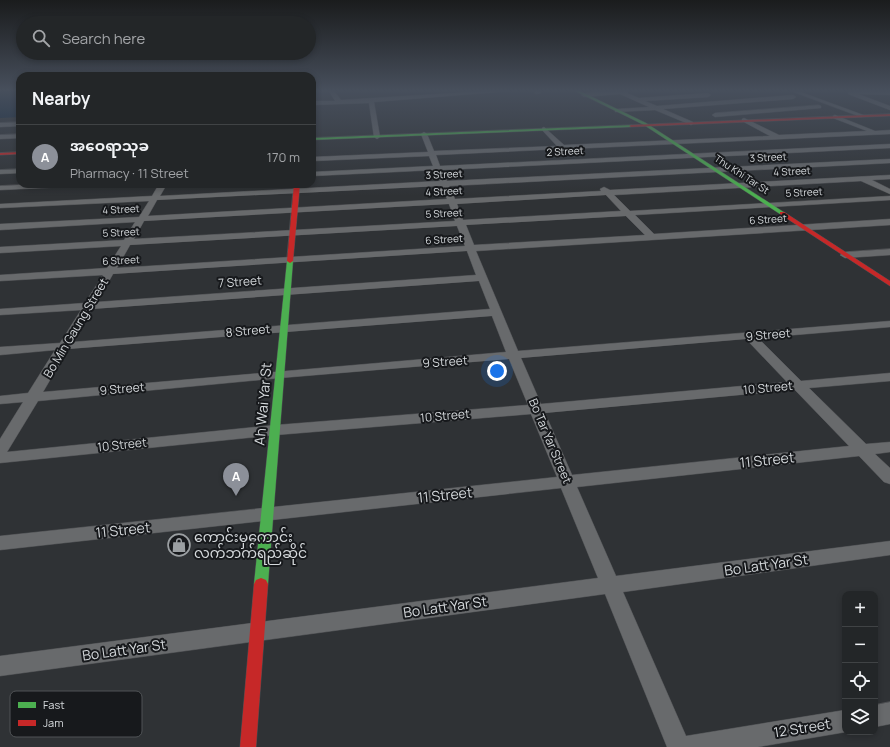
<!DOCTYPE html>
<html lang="en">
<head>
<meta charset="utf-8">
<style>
	:root { --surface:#232628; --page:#2b2e30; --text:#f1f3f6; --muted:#a3a5a8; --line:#404345; --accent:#8c9099 }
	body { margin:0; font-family:Manrope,"Noto Sans Myanmar",sans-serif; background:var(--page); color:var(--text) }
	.controls { position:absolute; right:12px; bottom:12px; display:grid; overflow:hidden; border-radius:8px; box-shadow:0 2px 6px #0003 }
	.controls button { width:36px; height:36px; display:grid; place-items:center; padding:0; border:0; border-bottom:1px solid var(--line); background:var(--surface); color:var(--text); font:20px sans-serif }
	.you { position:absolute; left:497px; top:371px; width:14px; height:14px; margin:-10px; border:3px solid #fff; border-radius:50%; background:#1a73e8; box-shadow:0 0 0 6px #1a73e833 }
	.badge { display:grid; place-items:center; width:26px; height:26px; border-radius:50%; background:var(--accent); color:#fff; font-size:13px; font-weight:700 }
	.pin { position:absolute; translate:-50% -33px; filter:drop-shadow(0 1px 2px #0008) }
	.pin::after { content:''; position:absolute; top:21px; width:14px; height:12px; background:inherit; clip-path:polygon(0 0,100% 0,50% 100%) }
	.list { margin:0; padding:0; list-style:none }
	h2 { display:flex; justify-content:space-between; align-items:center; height:52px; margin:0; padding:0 16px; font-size:17px }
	h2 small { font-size:13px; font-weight:400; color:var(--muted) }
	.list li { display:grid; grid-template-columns:26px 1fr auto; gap:12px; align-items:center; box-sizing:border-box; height:64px; padding:0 16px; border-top:1px solid var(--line) }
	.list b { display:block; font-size:15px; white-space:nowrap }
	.list p { margin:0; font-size:13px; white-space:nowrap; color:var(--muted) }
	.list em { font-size:13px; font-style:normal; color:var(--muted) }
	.icon { flex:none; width:22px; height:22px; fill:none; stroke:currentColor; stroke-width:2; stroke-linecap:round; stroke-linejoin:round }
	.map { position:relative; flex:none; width:890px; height:747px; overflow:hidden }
	.search { position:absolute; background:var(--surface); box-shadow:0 2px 6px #0003; left:16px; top:16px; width:300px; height:44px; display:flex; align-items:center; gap:10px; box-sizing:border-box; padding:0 14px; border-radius:22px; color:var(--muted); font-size:15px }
	.panel { position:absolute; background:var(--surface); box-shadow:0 2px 6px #0003; left:16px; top:72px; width:300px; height:116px; border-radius:12px }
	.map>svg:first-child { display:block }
	.water { fill:#08223c }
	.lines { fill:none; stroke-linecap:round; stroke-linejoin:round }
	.street-casing { stroke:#4d4f52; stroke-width:1 }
	.fast-casing { stroke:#4d4f52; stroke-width:1 }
	.jam-casing { stroke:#4d4f52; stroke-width:1 }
	.street { fill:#686a6c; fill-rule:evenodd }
	.fast { fill:#4caf50; fill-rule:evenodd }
	.jam { fill:#c62828; fill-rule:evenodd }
	.labels { text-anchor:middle; stroke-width:4; stroke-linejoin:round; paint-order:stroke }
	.far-street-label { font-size:10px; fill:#d5d9dc; stroke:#17191c }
	.street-label { font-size:12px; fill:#d5d9dc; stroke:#17191c }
	.near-street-label { font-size:14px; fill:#d5d9dc; stroke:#17191c }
	.near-poi-label { font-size:14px; fill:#d5d9dc; stroke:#17191c; text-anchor:start }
	.key { fill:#17191c; stroke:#505356; stroke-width:1 }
	.key-label { font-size:11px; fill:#d5d9dc }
</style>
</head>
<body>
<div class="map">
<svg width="890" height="747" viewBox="0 0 890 747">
	<rect width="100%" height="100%" fill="#2f3235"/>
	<path class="water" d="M0,91H20V117L0,118Z"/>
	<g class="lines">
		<g class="street-casing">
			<path id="street" d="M329,91H334L341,100L486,91H510L374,102L380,137L377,139L374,137L369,103L312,105V101H335Z
				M534,91H539L541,93L536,94Z
				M615,91H629L627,93L639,98L708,93L711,95L708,97L645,101L657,106L793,95L796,97L793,99L663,109L693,122V124L691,125L655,110L615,112V110L617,109L649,107L620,94L584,97L581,95L584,93Z
				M791,91H798L866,116L861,117Z
				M850,91H890V95L858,94L890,106V110L848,94V92Z
				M819,105L821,106V108L715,117L712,115L715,113Z
				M835,115L875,131L890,130V134L568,149L567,151L565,152L561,149L436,155L440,166L890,144V148L442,170L447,181L890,159V163L449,186L455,199L601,191L600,189L604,187L610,190L890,175V179L872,180L890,189V194L861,181L614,195L630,211L890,196V200L635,215L654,234L890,219V225L476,251L518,351L890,321V327L758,338L801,381L890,373V381L809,388L866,444L890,442V452L875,454L890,468V484L884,482L859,456L577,487L616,576L890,541V555L623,592L686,736L845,710L846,732L758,747H667L605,594L0,676V656L598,578L561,488L0,550V536L557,477L531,414L276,435L0,463V439L23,402L0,404V396L28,393L55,350L0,355V347L60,343L81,310L0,315V309L85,303L103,275L0,281V275L107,268L121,246L0,253V247L124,240L135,222L0,230V224L139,217L149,201L0,208V204L152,196L159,184H167L160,196L440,181L435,170L312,176V172L433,166L429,156L312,161V157L428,152L421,134L424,132L427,134L434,151L557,146L542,130V128L544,127L564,145L770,136L742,121V119L744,118L779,135L867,131L833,118V116ZM441,186L447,199L148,216L157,200ZM606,195L621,211L463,220L457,204ZM449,204L455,221L134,239L144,221ZM626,216L645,235L474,245L466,225ZM457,226L465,246L117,268L130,245ZM467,251L476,275L97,302L113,274ZM479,281L490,309L73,342L92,309ZM492,316L506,352L43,392L68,349ZM746,339L787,382L541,404L521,358ZM509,359L528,405L276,425L7,452L38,401L280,378ZM795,390L849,446L572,475L545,413Z
				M20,122V126L0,127V123Z
				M20,134V138L0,139V135Z
				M20,169V173L0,174V170Z
				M35,184H86L82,186L0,190V186Z
				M890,249V255L845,258L840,255L845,252Z
				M890,702V724L875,727V705Z"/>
		</g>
		<g class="fast-casing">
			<path id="fast" d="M575,91H580L646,123L785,213L780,214L644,125Z
				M632,125L631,127L312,140V138Z
				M290,259L293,261L268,584L266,588L261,590L256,588L254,584L287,261Z"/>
		</g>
		<g class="jam-casing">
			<path id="jam" d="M890,114V116L631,127L629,126L631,125Z
				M20,152V154L0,155V153Z
				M294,184H300L293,261L290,263L287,261Z
				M780,212H784L890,281V286L780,214Z
				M261,578L266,580L268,584L256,747H240L254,584L256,580Z"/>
		</g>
		<use href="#street" class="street"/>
		<use href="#fast" class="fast"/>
		<use href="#jam" class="jam"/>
	</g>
	<linearGradient id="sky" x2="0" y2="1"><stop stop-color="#1a1c1d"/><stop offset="0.46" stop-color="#474f5c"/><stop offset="1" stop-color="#474f5c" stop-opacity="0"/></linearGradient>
	<rect width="890" height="196" fill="url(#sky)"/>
	<defs>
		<g id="shop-ring" transform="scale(1.15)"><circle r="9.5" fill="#17191c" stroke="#9b9fa2" stroke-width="1.5"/><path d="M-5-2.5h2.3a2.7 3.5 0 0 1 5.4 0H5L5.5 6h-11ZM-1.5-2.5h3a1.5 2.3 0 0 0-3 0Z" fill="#9b9fa2"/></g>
	</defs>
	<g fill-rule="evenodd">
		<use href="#shop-ring" x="179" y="545"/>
	</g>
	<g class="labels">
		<g class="far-street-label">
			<text transform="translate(565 151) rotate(-3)" y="4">2 Street</text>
			<text transform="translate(768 157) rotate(-3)" y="4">3 Street</text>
			<text transform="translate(792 171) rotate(-3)" y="4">4 Street</text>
			<text transform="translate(444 174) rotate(-3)" y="4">3 Street</text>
			<text transform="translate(742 174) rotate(33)" y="4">Thu Khi Tar St</text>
			<text transform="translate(444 191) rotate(-3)" y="4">4 Street</text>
			<text transform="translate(804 192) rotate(-3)" y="4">5 Street</text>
			<text transform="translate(121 209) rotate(-3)" y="4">4 Street</text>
			<text transform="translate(444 213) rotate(-3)" y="4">5 Street</text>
			<text transform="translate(768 219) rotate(-4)" y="4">6 Street</text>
			<text transform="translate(121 232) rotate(-3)" y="4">5 Street</text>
			<text transform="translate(444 239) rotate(-4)" y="4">6 Street</text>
			<text transform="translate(121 260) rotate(-3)" y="4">6 Street</text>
		</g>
		<g class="street-label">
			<text transform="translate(240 282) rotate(-4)" y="4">7 Street</text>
			<text transform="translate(76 328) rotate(-59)" y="4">Bo Min Gaung Street</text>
			<text transform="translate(248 331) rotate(-5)" y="4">8 Street</text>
			<text transform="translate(768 335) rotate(-5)" y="4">9 Street</text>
			<text transform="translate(445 362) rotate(-4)" y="4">9 Street</text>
			<text transform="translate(768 388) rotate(-5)" y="4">10 Street</text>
			<text transform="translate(122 389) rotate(-5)" y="4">9 Street</text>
			<text transform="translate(445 416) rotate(-5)" y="4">10 Street</text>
			<text transform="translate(550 441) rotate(67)" y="4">Bo Tar Yar Street</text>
			<text transform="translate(122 445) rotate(-6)" y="4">10 Street</text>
		</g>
		<g class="near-street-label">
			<text transform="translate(263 404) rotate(-85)" y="5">Ah Wai Yar St</text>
			<text transform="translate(767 460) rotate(-6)" y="5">11 Street</text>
			<text transform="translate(445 495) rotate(-6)" y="5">11 Street</text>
			<text transform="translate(123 530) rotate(-6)" y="5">11 Street</text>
			<text transform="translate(766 565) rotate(-8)" y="5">Bo Latt Yar St</text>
			<text transform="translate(445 607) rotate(-8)" y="5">Bo Latt Yar St</text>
			<text transform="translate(124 650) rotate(-8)" y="5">Bo Latt Yar St</text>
			<text transform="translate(802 728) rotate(-9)" y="5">12 Street</text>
		</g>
		<g class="near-poi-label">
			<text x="194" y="542">ကောင်းမှကောင်း<tspan x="194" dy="16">လက်ဘက်ရည်ဆိုင်</tspan></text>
		</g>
	</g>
	<rect x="10" y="691" width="132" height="46" rx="6" class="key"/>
	<rect x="18" y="702" width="18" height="6" fill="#4caf50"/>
	<rect x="18" y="720" width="18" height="6" fill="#c62828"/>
	<g class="key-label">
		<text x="43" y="709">Fast</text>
		<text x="43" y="727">Jam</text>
	</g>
</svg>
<div class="controls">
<button>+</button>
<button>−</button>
<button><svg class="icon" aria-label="locate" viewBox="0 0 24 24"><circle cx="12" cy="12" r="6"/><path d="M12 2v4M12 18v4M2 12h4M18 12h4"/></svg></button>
<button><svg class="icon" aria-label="layers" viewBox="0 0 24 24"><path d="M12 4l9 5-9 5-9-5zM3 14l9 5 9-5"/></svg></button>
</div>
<div class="you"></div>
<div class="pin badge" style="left:236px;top:496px">A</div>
<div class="search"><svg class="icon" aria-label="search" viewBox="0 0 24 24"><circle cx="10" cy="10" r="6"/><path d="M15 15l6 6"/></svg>Search here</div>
<section class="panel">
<h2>Nearby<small></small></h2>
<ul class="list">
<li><span class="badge">A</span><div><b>အဝေရာသုခ</b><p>Pharmacy · 11 Street</p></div><em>170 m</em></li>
</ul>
</section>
</div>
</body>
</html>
